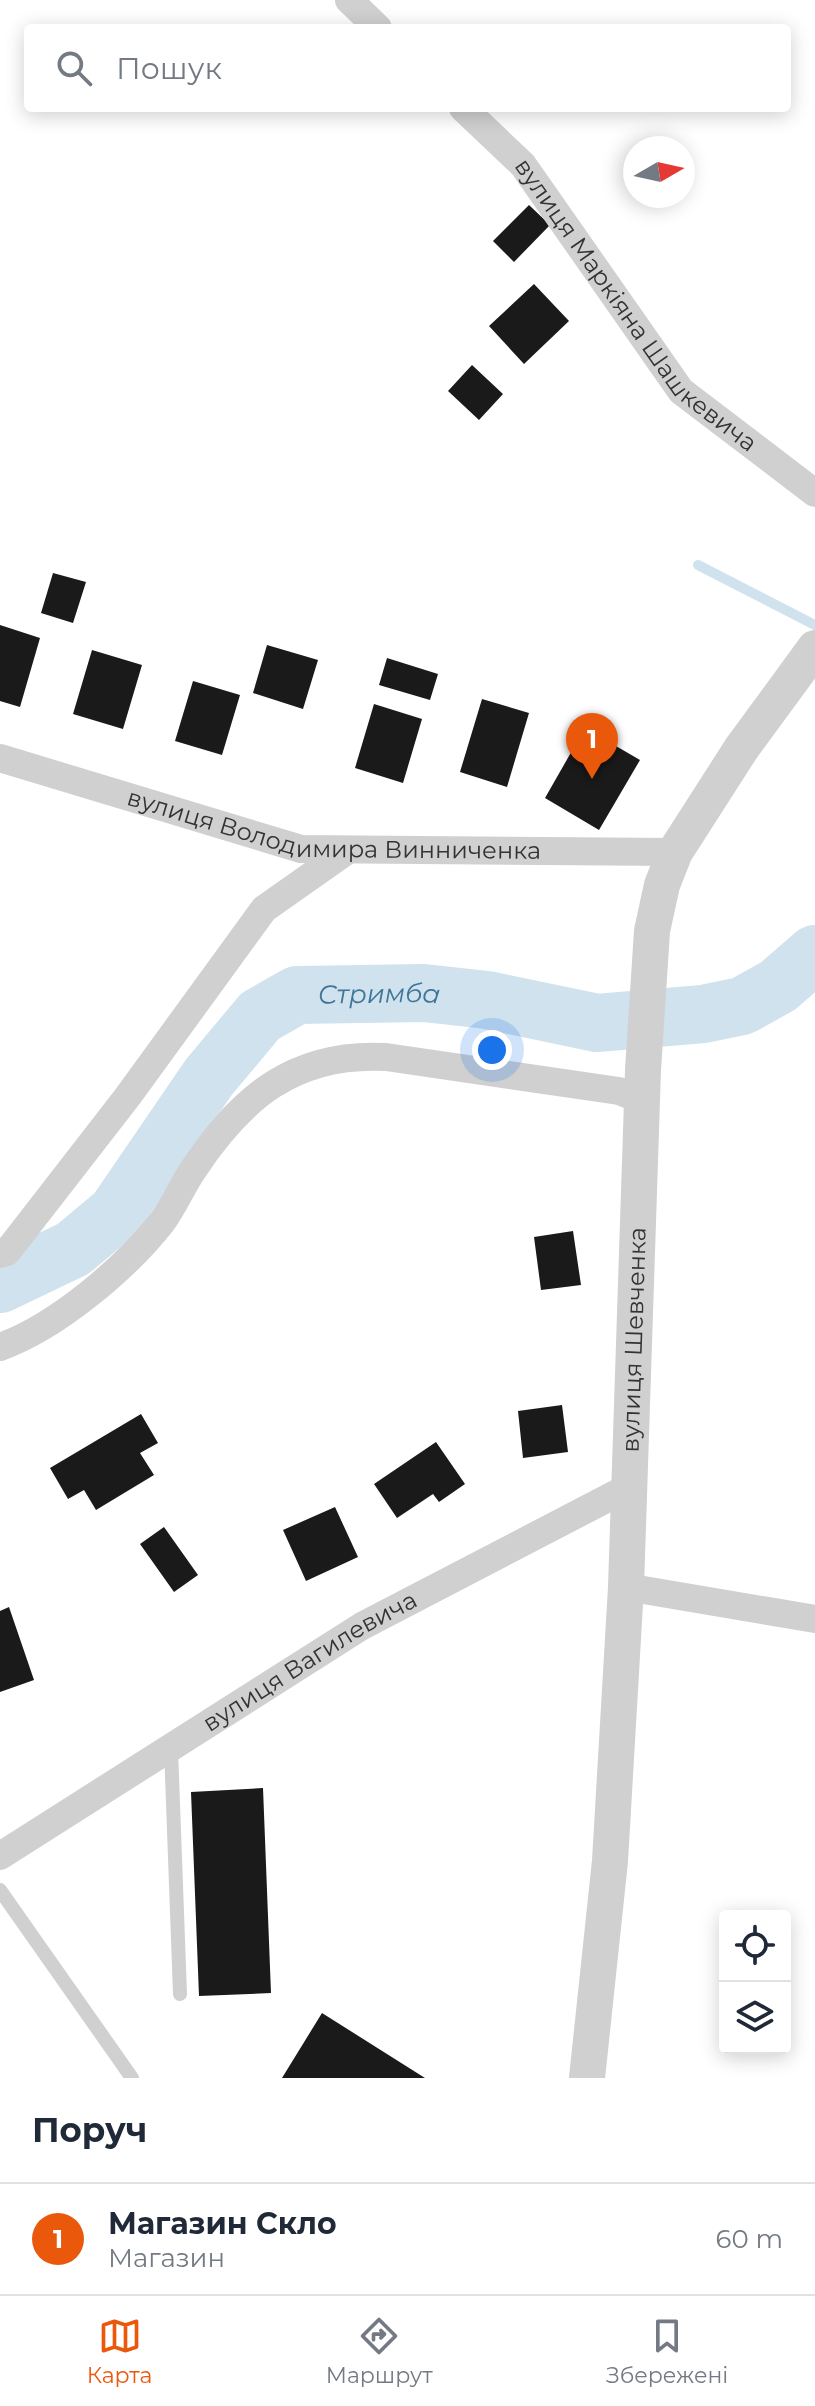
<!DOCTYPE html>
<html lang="uk">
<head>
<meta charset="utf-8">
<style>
	:root { --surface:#fff; --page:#f2f2f3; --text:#1f2937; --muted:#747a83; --line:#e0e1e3; --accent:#ea580c }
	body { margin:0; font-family:Montserrat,sans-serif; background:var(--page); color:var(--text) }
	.controls { position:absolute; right:24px; bottom:24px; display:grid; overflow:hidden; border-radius:8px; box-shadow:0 4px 20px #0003 }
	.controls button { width:72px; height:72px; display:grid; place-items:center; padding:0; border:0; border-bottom:2px solid var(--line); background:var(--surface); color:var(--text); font:40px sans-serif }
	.compass { position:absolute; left:623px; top:136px; width:72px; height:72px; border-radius:50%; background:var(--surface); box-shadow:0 4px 20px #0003; rotate:81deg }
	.you { position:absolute; left:492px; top:1050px; width:28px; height:28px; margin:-20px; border:6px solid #fff; border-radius:50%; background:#1a73e8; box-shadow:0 0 0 12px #1a73e833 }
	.badge { display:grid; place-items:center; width:52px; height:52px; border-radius:50%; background:var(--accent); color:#fff; font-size:26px; font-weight:700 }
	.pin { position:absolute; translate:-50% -66px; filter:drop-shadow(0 2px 4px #0008) }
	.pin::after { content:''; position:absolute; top:42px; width:28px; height:24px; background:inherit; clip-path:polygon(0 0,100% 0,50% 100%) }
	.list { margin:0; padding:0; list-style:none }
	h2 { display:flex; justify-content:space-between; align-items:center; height:104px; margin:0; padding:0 32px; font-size:34px }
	h2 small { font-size:26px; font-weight:400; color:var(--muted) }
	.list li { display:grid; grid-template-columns:52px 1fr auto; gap:24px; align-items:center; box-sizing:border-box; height:112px; padding:0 32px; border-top:2px solid var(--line) }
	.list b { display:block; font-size:30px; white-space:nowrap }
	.list p { margin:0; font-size:26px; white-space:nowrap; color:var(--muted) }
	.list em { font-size:26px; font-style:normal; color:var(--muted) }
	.icon { flex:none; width:44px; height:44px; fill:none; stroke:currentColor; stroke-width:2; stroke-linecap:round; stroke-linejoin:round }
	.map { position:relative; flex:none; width:815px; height:2078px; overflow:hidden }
	.search { position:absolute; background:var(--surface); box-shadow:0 4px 20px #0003; left:24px; right:24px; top:24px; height:88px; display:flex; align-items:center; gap:20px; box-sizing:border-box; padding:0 28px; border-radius:8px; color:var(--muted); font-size:30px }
	.sheet { height:216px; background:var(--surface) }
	nav { display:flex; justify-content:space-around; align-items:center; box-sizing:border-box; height:112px; border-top:2px solid var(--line); background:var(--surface); font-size:22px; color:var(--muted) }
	nav a { display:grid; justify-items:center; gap:4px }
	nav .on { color:var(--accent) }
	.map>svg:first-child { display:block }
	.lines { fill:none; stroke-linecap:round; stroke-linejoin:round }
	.stream { stroke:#cfe2ee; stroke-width:10 }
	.river { stroke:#cfe2ee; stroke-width:58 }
	.building { fill:#1a1a1a }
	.service { stroke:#d0d0d0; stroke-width:14 }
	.minor { stroke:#d0d0d0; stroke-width:28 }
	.tertiary { stroke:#d0d0d0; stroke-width:36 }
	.labels { text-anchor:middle; stroke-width:8; stroke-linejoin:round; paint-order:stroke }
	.street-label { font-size:24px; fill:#333; stroke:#fff }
	.water-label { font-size:26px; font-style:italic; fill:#3f7597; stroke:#fff }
</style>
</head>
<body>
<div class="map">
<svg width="815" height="2078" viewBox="0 0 815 2078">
	<rect width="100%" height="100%" fill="#fff"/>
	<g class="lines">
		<path class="stream" d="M698,565L815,625"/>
		<path class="river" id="s1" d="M0,1284L73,1249L116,1213L209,1077L260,1016L297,995L424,993L487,1000L597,1023L703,1014L742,1006L778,986L815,954"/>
	</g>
	<path class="building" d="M529,205L550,225L514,262L493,241Z
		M534,284L569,321L524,364L489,326Z
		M472,365L503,394L479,420L448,391Z
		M53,573L86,582L73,623L41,613Z
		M0,625L40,638L20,707L0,701Z
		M267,645L318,660L303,709L253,693Z
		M92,650L142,665L123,729L73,714Z
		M387,658L438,674L430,700L379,685Z
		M193,681L240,695L222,755L175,741Z
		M482,699L529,713L507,787L460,772Z
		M374,704L422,719L403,783L355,768Z
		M585,728L640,760L599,830L545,798Z
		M573,1231L581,1285L541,1290L534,1237Z
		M562,1405L568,1452L523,1458L518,1411Z
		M141,1414L158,1443L140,1453L154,1475L96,1510L84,1490L68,1499L50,1468Z
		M436,1442L465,1484L439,1502L433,1494L397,1518L374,1484Z
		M335,1507L358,1557L306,1581L283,1530Z
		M164,1527L198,1575L174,1592L140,1544Z
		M9,1607L34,1680L0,1692V1611Z
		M263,1788L271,1993L199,1996L191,1792Z
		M322,2013L425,2078H282Z"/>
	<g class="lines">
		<path class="service" d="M171,1749L180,1994
			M0,1890L132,2078"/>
		<g class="minor">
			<path d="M349,0L378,28"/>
			<path id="s2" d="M463,108L523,165L681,391L815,493"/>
			<path id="s3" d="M0,758L301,849L675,852"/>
			<path d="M0,1254L7,1252L128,1096L264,909L345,852"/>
			<path d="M0,1347C56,1327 125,1269 162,1222C174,1206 182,1186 193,1170C241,1097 295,1052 386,1057L619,1091L642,1100"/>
			<path d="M626,1587L815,1619"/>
			<path id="s4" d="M0,1856L362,1626L631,1486"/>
		</g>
		<path class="tertiary" id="s5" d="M587,2078L610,1861L626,1587L643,1070L652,931L662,885L675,852L741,749L815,648"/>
	</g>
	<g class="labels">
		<g class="street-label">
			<text dy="8" stroke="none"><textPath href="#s2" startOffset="264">вулиця Маркіяна Шашкевича</textPath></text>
			<text dy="8" stroke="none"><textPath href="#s3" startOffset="344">вулиця Володимира Винниченка</textPath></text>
			<text dy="8" stroke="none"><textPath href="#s5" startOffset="740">вулиця Шевченка</textPath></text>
			<text dy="8" stroke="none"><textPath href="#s4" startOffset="366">вулиця Вагилевича</textPath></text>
		</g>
		<g class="water-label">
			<text dy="9" stroke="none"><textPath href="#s1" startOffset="506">Стримба</textPath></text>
		</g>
	</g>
</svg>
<div class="controls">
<button><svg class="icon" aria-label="locate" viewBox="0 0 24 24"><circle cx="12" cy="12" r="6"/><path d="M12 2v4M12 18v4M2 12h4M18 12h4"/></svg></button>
<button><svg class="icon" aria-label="layers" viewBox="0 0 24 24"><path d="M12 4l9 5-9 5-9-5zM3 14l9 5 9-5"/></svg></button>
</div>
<svg class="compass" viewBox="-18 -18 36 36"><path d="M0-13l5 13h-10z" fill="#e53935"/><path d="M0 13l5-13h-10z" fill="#747a83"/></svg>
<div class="you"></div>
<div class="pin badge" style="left:592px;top:779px">1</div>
<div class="search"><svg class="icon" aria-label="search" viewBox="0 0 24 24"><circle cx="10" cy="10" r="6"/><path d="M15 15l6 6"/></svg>Пошук</div>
</div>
<section class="sheet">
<h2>Поруч<small></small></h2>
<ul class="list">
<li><span class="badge">1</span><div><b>Магазин Скло</b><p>Магазин</p></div><em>60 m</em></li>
</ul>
</section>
<nav>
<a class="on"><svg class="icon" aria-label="map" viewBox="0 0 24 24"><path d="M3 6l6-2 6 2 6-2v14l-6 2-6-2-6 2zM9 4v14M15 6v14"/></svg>Карта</a>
<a><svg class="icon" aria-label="directions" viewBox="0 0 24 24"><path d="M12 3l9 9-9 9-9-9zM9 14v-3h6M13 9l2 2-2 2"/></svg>Маршрут</a>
<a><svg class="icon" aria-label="saved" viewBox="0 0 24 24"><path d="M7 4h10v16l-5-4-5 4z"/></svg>Збережені</a>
</nav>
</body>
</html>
